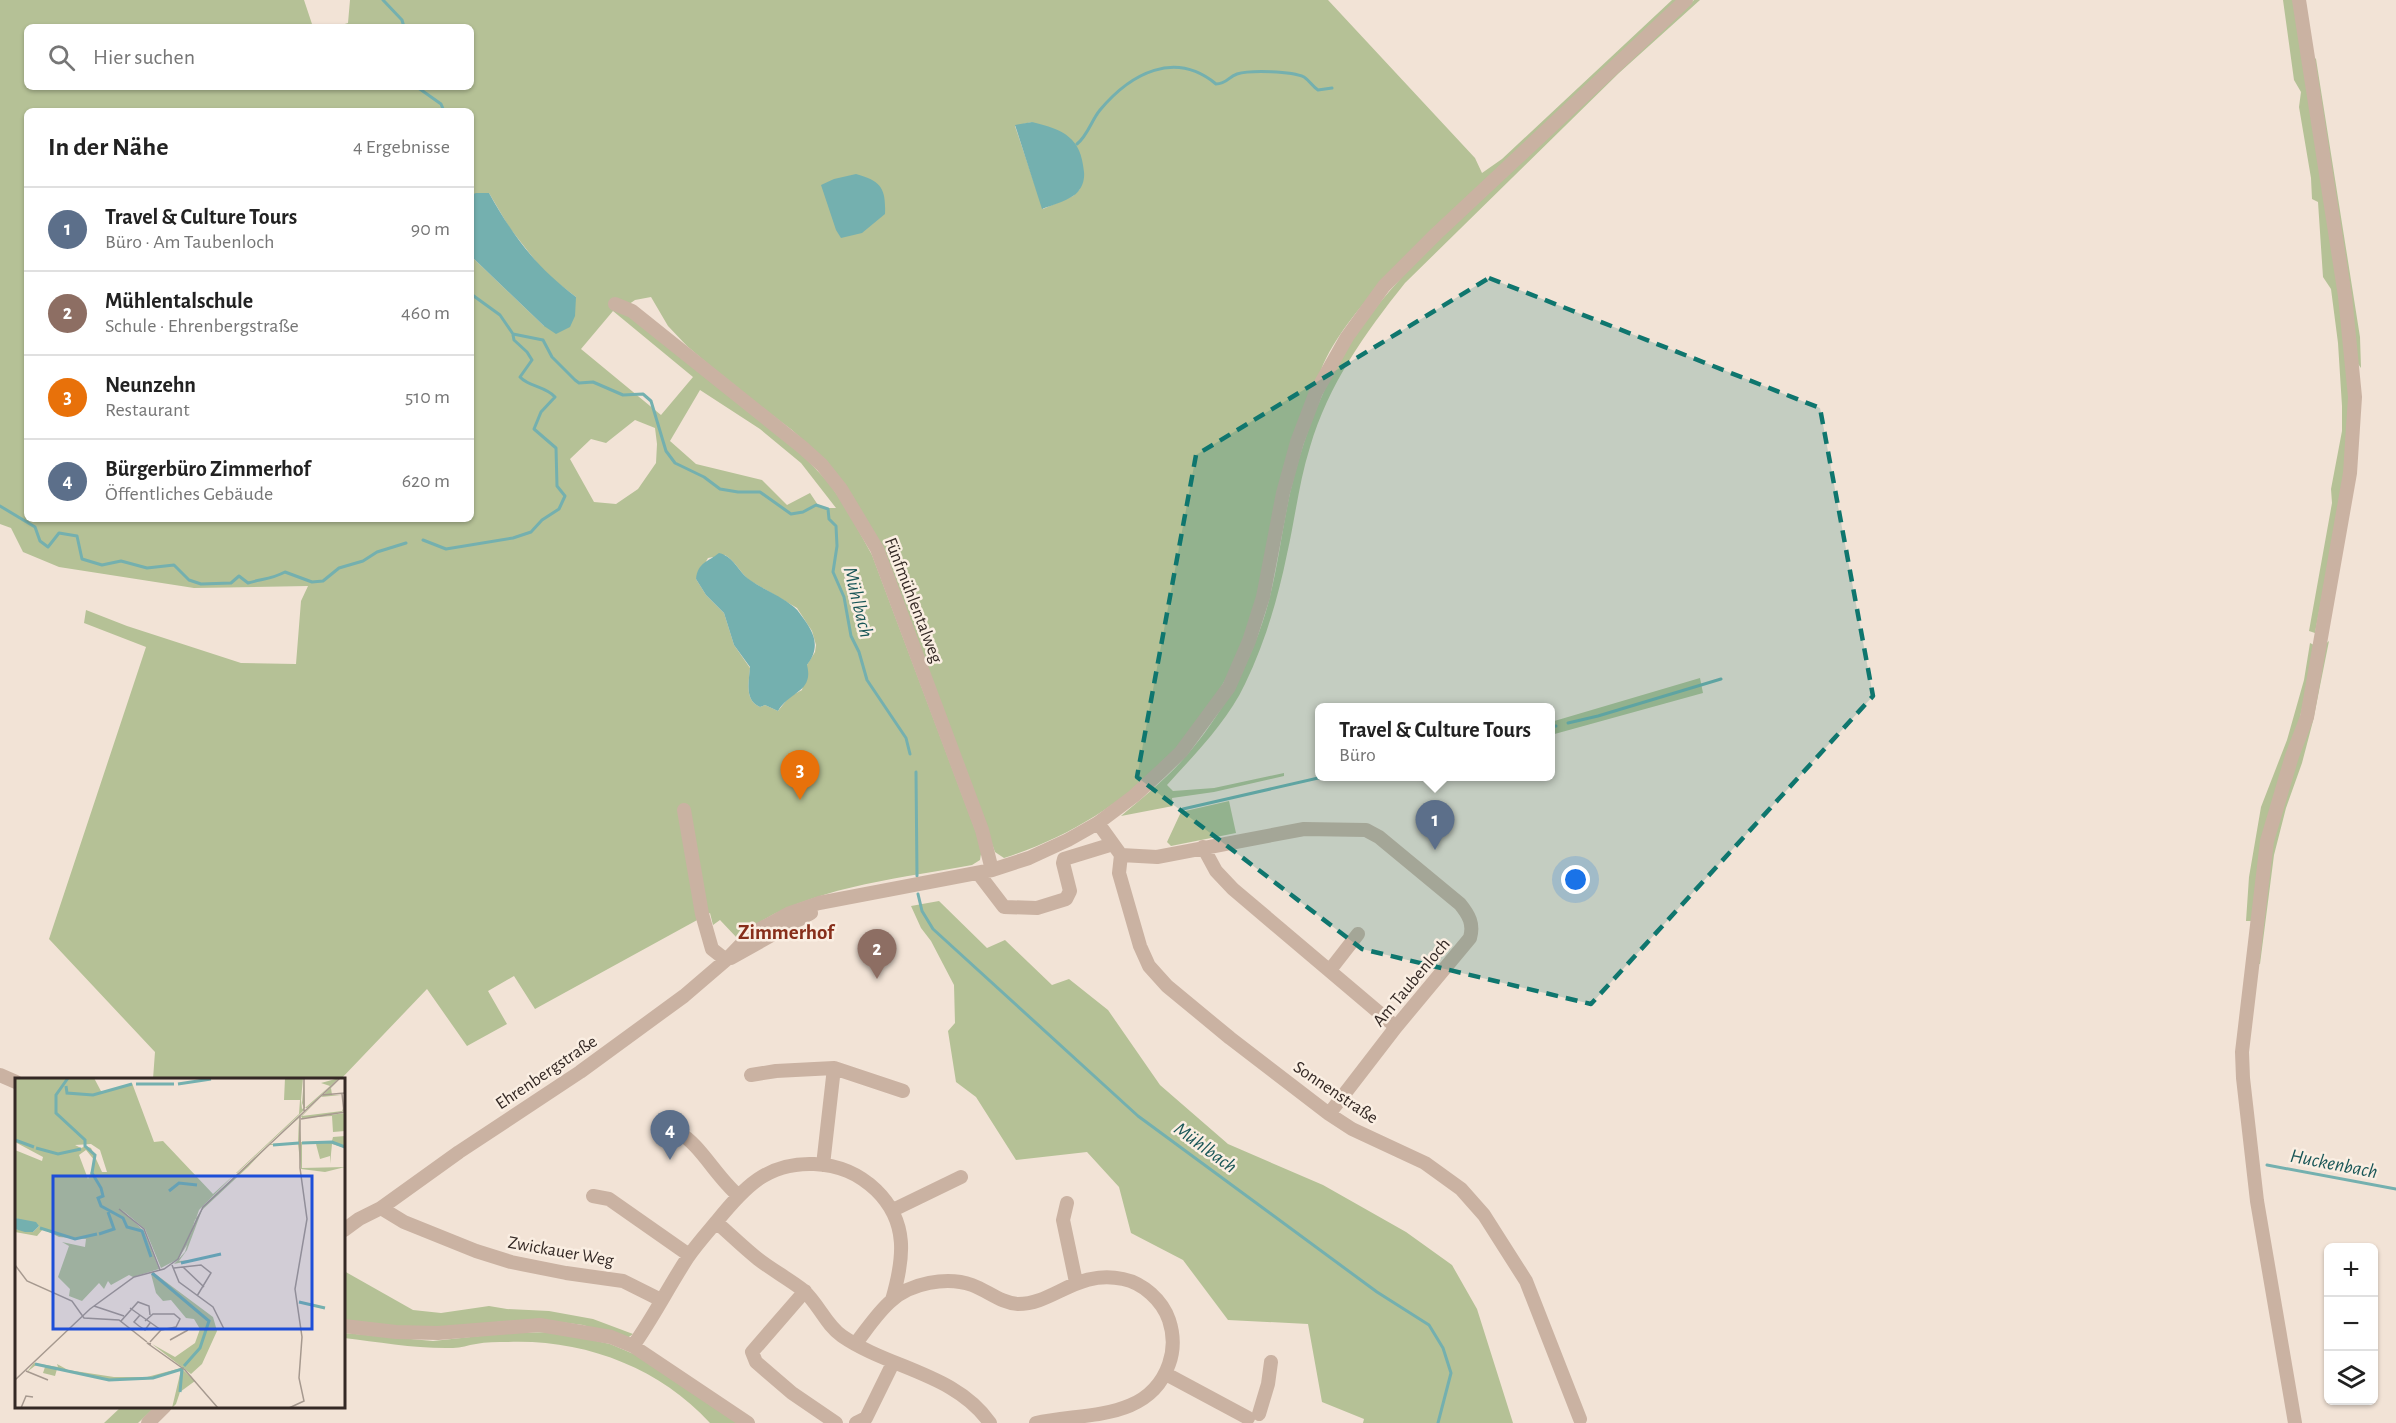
<!DOCTYPE html>
<html lang="de">
<head>
<meta charset="utf-8">
<style>
	:root { --surface:#fff; --page:#f6f6f6; --text:#222; --muted:#767676; --line:#e0e0e0; --accent:#111827 }
	body { margin:0; font-family:"Alegreya Sans",sans-serif; background:var(--page); color:var(--text) }
	.controls { position:absolute; right:18px; bottom:18px; display:grid; overflow:hidden; border-radius:9px; box-shadow:0 2px 4px #0004 }
	.controls button { width:54px; height:54px; display:grid; place-items:center; padding:0; border:0; border-bottom:2px solid var(--line); background:var(--surface); color:var(--text); font:30px sans-serif }
	.you { position:absolute; left:1576px; top:880px; width:21px; height:21px; margin:-15px; border:4px solid #fff; border-radius:50%; background:#1a73e8; box-shadow:0 0 0 9px #1a73e833 }
	.badge { display:grid; place-items:center; width:39px; height:39px; border-radius:50%; background:var(--accent); color:#fff; font-size:20px; font-weight:700 }
	.pin { position:absolute; translate:-50% -50px; filter:drop-shadow(0 2px 3px #0008) }
	.pin::after { content:''; position:absolute; top:32px; width:21px; height:18px; background:inherit; clip-path:polygon(0 0,100% 0,50% 100%) }
	.popup { position:absolute; left:1315px; top:703px; width:240px; height:78px; box-sizing:border-box; display:grid; place-content:center; border-radius:9px; background:var(--surface); filter:drop-shadow(0 2px 4px #0005); font-size:20px; white-space:nowrap; color:var(--muted) }
	.popup b { font-size:22px; color:var(--text) }
	.popup::after { content:''; position:absolute; left:50%; top:100%; margin-left:-12px; border:12px solid transparent; border-top-color:var(--surface) }
	.list { margin:0; padding:0; list-style:none }
	h2 { display:flex; justify-content:space-between; align-items:center; height:78px; margin:0; padding:0 24px; font-size:26px }
	h2 small { font-size:20px; font-weight:400; color:var(--muted) }
	.list li { display:grid; grid-template-columns:39px 1fr auto; gap:18px; align-items:center; box-sizing:border-box; height:84px; padding:0 24px; border-top:2px solid var(--line) }
	.list b { display:block; font-size:22px; white-space:nowrap }
	.list p { margin:0; font-size:20px; white-space:nowrap; color:var(--muted) }
	.list em { font-size:20px; font-style:normal; color:var(--muted) }
	.icon { flex:none; width:33px; height:33px; fill:none; stroke:currentColor; stroke-width:2; stroke-linecap:round; stroke-linejoin:round }
	.map { position:relative; flex:none; width:2396px; height:1423px; overflow:hidden }
	.search { position:absolute; background:var(--surface); box-shadow:0 2px 4px #0004; left:24px; top:24px; width:450px; height:66px; display:flex; align-items:center; gap:15px; box-sizing:border-box; padding:0 21px; border-radius:9px; color:var(--muted); font-size:22px }
	.panel { position:absolute; background:var(--surface); box-shadow:0 2px 4px #0004; left:24px; top:108px; width:450px; height:414px; border-radius:9px }
	.map>svg:first-child { display:block }
	.green { fill:#b5c196; fill-rule:evenodd }
	.water { fill:#74b0af }
	.lines { fill:none; stroke-linecap:round; stroke-linejoin:round }
	.stream { stroke:#74b0af; stroke-width:3 }
	.minor { stroke:#cab2a2; stroke-width:14 }
	.marked { fill:#0f766e; fill-opacity:0.2; stroke:#0f766e; stroke-width:4.5; stroke-dasharray:12 8; stroke-linejoin:round }
	.labels { text-anchor:middle; stroke-width:5; stroke-linejoin:round; paint-order:stroke }
	.street-label { font-size:18px; fill:#342925; stroke:#faeee2 }
	.water-label { font-size:20px; font-style:italic; fill:#195657; stroke:#faeee2 }
	.quarter-label { font-size:21px; font-weight:bold; fill:#872e1a; stroke:#faeee2 }
	.inset-river { fill:none; stroke:#74b0af; stroke-width:3 }
	.inset-road { fill:none; stroke:#a6998f; stroke-width:1.5 }
	.view { fill:#1d4ed8; fill-opacity:0.15; stroke:#1d4ed8; stroke-width:3 }
	.inset-edge { fill:none; stroke:#342925; stroke-width:3 }
</style>
</head>
<body>
<div class="map">
<svg width="2396" height="1423" viewBox="0 0 2396 1423">
	<rect width="100%" height="100%" fill="#f2e3d6"/>
	<path class="green" d="M0,0H304L313,27H27V87H471V27H335L348,23L350,0H1328L1475,158L1482,173L1502,159L1672,0H1679L1382,281C1360,308 1334,337 1321,370C1309,402 1303,438 1293,471C1277,528 1265,589 1242,645C1199,748 1109,825 1004,858L995,852L890,567L823,458L792,430L740,391L687,346L668,326L651,297L635,300L625,307L794,446L829,483L846,508L872,555L982,848L980,860L972,865C897,879 797,888 737,938L720,920L713,925L710,913L535,1009L514,976L488,991L507,1024L467,1046L427,989L340,1080L153,1079L155,1052L49,939L146,647L84,623L86,610L127,626L241,663L296,664L301,601L308,586L194,588L59,567L23,552L11,528L0,524ZM27,111H471V195L489,193L509,227L545,273L576,297L544,326L471,256V519H27ZM1032,122L1080,189L1073,196L1043,209L1015,126ZM613,311L693,377L661,415L581,349ZM700,390L760,429L801,463L836,508H820L810,493L787,505L762,480L696,464L670,441ZM635,420L655,428L657,444L656,463L638,489L616,504L594,502L570,459L591,439L606,443ZM725,555C735,561 740,572 749,580L797,608L812,631L816,645L815,652L807,665L802,690L789,697L778,711L765,705L760,707C744,700 749,682 750,668L734,645L724,613L706,595L696,579L708,558Z
		M1694,0H1700L1619,73L1405,283C1365,333 1328,385 1310,447C1299,482 1295,519 1287,554C1278,598 1265,643 1245,684C1227,722 1195,754 1167,785L1173,791L1214,788L1284,773V776L1214,792L1172,798L1173,806L1121,816C1146,795 1172,774 1192,749C1226,708 1254,656 1268,604C1278,567 1282,529 1290,493C1301,446 1317,400 1341,358C1380,291 1439,239 1495,186C1561,123 1627,62 1694,0Z
		M2283,0H2295L2325,190L2352,400L2347,464L2315,633L2309,631L2332,503L2331,489L2342,431V406L2338,343L2331,289L2323,277L2318,202L2312,199L2311,178L2299,107L2301,92L2294,80Z
		M2311,54L2316,59L2360,337L2361,368L2356,361Z
		M2329,641L2313,721L2302,763L2286,808L2274,855L2260,964H2255L2269,850L2322,647Z
		M2310,643L2314,645L2315,651L2254,921H2246L2249,877L2261,807L2287,740L2304,680Z
		M1700,678L1703,693L1551,735V722Z
		M1229,801L1236,833L1171,846L1167,842L1181,812Z
		M939,901L987,948L1005,940L1052,985L1069,979L1108,1010L1160,1085L1228,1144L1323,1185L1406,1232L1452,1265L1477,1309L1513,1423H1363L1364,1419L1322,1402L1308,1324L1228,1320L1183,1260L1131,1233L1119,1187L1087,1152L1016,1160L976,1097L956,1082L948,1031L955,1023L954,985L931,941L921,928L911,906Z
		M344,1271L413,1310L441,1313L489,1306L507,1309L549,1311L593,1319L633,1334L626,1339L583,1325L544,1320L506,1321L430,1329L344,1321Z
		M555,1332L610,1344L636,1355L737,1423H710C659,1367 583,1339 508,1342C497,1342 486,1342 476,1344C468,1345 461,1348 453,1348C417,1349 379,1342 344,1338V1333L433,1341L508,1333Z
		M121,1407V1406L155,1407L138,1423H104Z"/>
	<path class="water" d="M1032,122C1064,130 1081,137 1084,172C1085,181 1081,191 1073,196C1064,202 1052,205 1042,209L1015,125Z
		M856,174C881,181 886,188 885,214L862,233L841,238L836,230L821,185L834,179Z
		M476,193H489C513,236 536,267 576,297L575,316L570,327L556,334L544,326L471,256V195Z
		M719,553C735,557 737,571 750,580C764,590 781,596 794,607C799,611 802,617 806,622C816,637 819,649 807,665C814,692 790,691 778,711L765,705L760,707C744,700 749,682 750,667L734,645L724,613L706,595L696,579C698,562 708,562 719,553Z"/>
	<g class="lines">
		<path class="stream" d="M383,0L402,20L404,27
			M417,87L441,104L444,111
			M1077,144C1088,135 1091,121 1100,110C1131,73 1175,50 1216,84C1227,84 1228,77 1237,74C1250,70 1292,71 1304,77C1310,81 1312,86 1318,90L1332,88
			M471,294L500,315L513,334L543,340L552,357L575,380L579,383L593,382L623,395L643,394L651,401L666,451L675,463L704,477L720,489L738,492H760L791,514L803,512L816,505L828,509L829,519L836,526L837,546L833,572L844,597L851,636L859,652L867,680L906,738L910,754
			M0,506L35,527L40,541L48,547L59,533L77,536L82,559L102,565L121,561L147,568L174,565L189,580L201,584L231,583L239,576L248,583C261,579 272,579 285,572L312,582L323,581L339,568L363,561L377,552L406,543
			M423,540L446,549L513,538L531,532L542,520L559,509L565,496L557,486L556,448L534,429L541,412L555,397C545,386 529,387 520,377L532,360L527,352L514,340L513,335
			M1568,723L1598,716L1721,679
			M1550,727L1556,726
			M916,772L917,876
			M1183,809L1327,776
			M918,894L922,911L933,929L1138,1116L1377,1292L1429,1325L1443,1348L1451,1373L1438,1423
			M2267,1165L2396,1189"/>
		<path class="minor" d="M615,304L632,311L802,447L822,465L841,489L877,549L982,830L992,870
			M684,810L702,914L712,949L726,960
			M1098,823L1121,855L1119,873L1140,946L1149,966L1167,986L1230,1038L1329,1114L1352,1129L1425,1163L1461,1189L1484,1215L1526,1281L1580,1419
			M1203,847L1216,871L1233,889L1396,1027
			M1121,855L1157,857L1304,829L1366,830L1379,837L1460,904C1469,915 1474,924 1470,938L1396,1027L1329,1114
			M978,873L1004,907L1037,908L1066,899L1070,891L1063,863L1064,859L1113,844
			M731,958L811,913
			M1330,970L1358,934
			M0,1075L16,1082
			M751,1075L776,1071L834,1068L903,1091
			M679,1133C699,1143 718,1179 738,1195
			M823,1165L834,1068
			M593,1196L609,1199L689,1255
			M1067,1203L1063,1220L1076,1282
			M381,1208L404,1222L476,1251L511,1262L566,1273L623,1281L661,1300
			M893,1210L961,1177
			M716,1222C730,1234 743,1247 758,1259C772,1270 789,1279 803,1290C818,1303 826,1325 842,1336C890,1369 955,1373 990,1423
			M344,1230L359,1219L381,1208L459,1152L580,1072L684,996L726,960L751,934L790,913L819,903L992,870L1029,858L1068,840L1098,823L1134,796L1159,773L1181,752L1229,687L1249,641L1263,597L1283,493L1297,442L1316,392L1347,337L1384,286L1436,234L1686,0
			M805,1291L752,1352L756,1362L792,1393L836,1423
			M344,1326L396,1332L438,1333L540,1325L611,1337L633,1346L748,1423
			M856,1343C867,1329 878,1312 891,1301C910,1283 947,1276 972,1285C988,1291 1001,1303 1018,1304C1054,1304 1077,1269 1123,1279C1143,1283 1162,1300 1169,1320C1174,1335 1174,1350 1169,1364C1149,1422 1083,1412 1036,1423
			M633,1346C653,1318 669,1286 688,1257C697,1244 707,1233 717,1221C744,1188 767,1162 814,1164C839,1165 858,1173 876,1190C909,1222 904,1259 892,1300
			M1166,1374L1248,1418
			M1259,1414L1268,1384L1271,1362
			M148,1423L165,1406
			M856,1423L866,1418L893,1363
			M2295,1423L2257,1201L2243,1078L2242,1052L2267,841L2292,756L2307,717L2350,473L2355,397L2345,296L2299,0"/>
	</g>
	<path class="marked" d="M1489,278L1820,408L1873,696L1591,1004L1362,949L1137,777L1196,455Z"/>
	<g class="labels">
		<g class="street-label">
			<text transform="translate(914 600) rotate(69)" y="6">Fünfmühlentalweg</text>
			<text transform="translate(1411 982) rotate(-50)" y="6">Am Taubenloch</text>
			<text transform="translate(546 1072) rotate(-34)" y="6">Ehrenbergstraße</text>
			<text transform="translate(1336 1092) rotate(34)" y="6">Sonnenstraße</text>
			<text transform="translate(561 1251) rotate(10)" y="6">Zwickauer Weg</text>
		</g>
		<g class="water-label">
			<text transform="translate(859 602) rotate(76)" y="7">Mühlbach</text>
			<text transform="translate(1206 1147) rotate(36)" y="7">Mühlbach</text>
			<text transform="translate(2334 1163) rotate(11)" y="7">Huckenbach</text>
		</g>
		<g class="quarter-label">
			<text x="786" y="939">Zimmerhof</text>
		</g>
	</g>
	<g transform="translate(15 1078)">
		<rect width="330" height="330" fill="#f2e3d6"/>
		<path d="M0,0H79L87,15L117,5L139,64L148,63L198,116L220,96L184,132L172,167L163,181L146,190L130,151L106,131L129,153L144,191L118,199L114,197L96,207L93,203L89,211L84,205L67,223L54,218L55,211L43,199L54,168L47,164L70,169L71,161L44,159L28,151L22,158L0,154V151L18,154L24,148L0,140V72L27,83L28,79L0,64ZM76,66L85,72L92,94H87L76,70L71,68L66,70L60,67ZM71,72L80,83L73,101L64,77ZM270,0H288L286,22L287,31L289,30L287,25L289,0L290,30L315,8L306,5L324,0L292,30H289V32L281,40L222,95H221L284,36L285,22H269ZM326,0L316,10L317,17H326L306,19L287,38L327,33L330,25V33L308,38L330,35V53L318,54L317,38L287,40L286,38ZM284,39L286,64L317,63L318,59L330,58V70L317,66L315,86V78L305,81L301,66H287V90L330,89L310,94L286,91L283,66L254,67L233,89L187,132L172,172L164,183L177,182L159,186L170,174L180,142L189,128ZM284,40L283,65L256,66V65ZM139,195L198,239L202,253L187,286L176,296L137,266L160,279L180,265L185,251L179,241L171,240L156,222L148,223L141,215L136,196ZM19,285L43,289L42,286L53,292L99,299H132L166,290L180,303L165,314L161,326L157,330L166,292L136,301L94,302L42,291L40,298L28,295L30,289L21,287L12,294Z" fill="#b5c196" fill-rule="evenodd"/>
		<path d="M0,140L21,144L24,148L18,154H10L0,151Z" fill="#74b0af"/>
		<path class="inset-river" d="M53,0L41,17V35L70,62V68L80,77L77,95L86,110L88,118L83,120L86,128L108,140L112,149L127,153L136,179M121,6H159M163,6L196,1M51,8L52,15L78,17L117,6M0,62L19,69M287,65L317,64L330,69M258,67L284,65M21,70L43,76L66,71M154,113L164,105L182,107M25,150L60,161L82,156M84,156L99,151L93,134M166,185L206,176M137,195L194,243L185,270L169,288M284,224L310,230M20,286L94,302L138,300L167,291L165,314"/>
		<path class="inset-road" d="M289,0V33M327,16L329,34M307,17L330,15M286,41L330,34M104,131L129,151L145,192M0,187L12,203L57,223L69,240L104,242L132,264M157,187L164,204L198,229L209,251M168,189L189,209M159,190L186,187L196,195L182,218M79,228L109,238M115,230L146,252M125,237L119,244L124,248L130,252L135,245M106,243L123,224L134,228L135,237M130,243L138,236H159L165,241L161,249L146,252L135,264M155,262L173,252M136,266L132,265L170,292L203,330M11,293L33,302M0,302L75,231L119,199L149,191L163,181L188,129L325,0M6,330L11,318L18,319M274,330L289,323L284,300L287,259L280,211L292,141L285,90V37"/>
		<path class="view" d="M38,98H297V251H38Z"/>
		<rect width="330" height="330" class="inset-edge"/>
	</g>
</svg>
<div class="controls">
<button>+</button>
<button>−</button>
<button><svg class="icon" aria-label="layers" viewBox="0 0 24 24"><path d="M12 4l9 5-9 5-9-5zM3 14l9 5 9-5"/></svg></button>
</div>
<div class="you"></div>
<div class="pin badge" style="left:1435px;top:850px;background:#5c6f8a">1</div>
<div class="popup"><b>Travel &amp; Culture Tours</b>Büro</div>
<div class="pin badge" style="left:877px;top:979px;background:#8d6e63">2</div>
<div class="pin badge" style="left:800px;top:800px;background:#e8710a">3</div>
<div class="pin badge" style="left:670px;top:1160px;background:#5c6f8a">4</div>
<div class="search"><svg class="icon" aria-label="search" viewBox="0 0 24 24"><circle cx="10" cy="10" r="6"/><path d="M15 15l6 6"/></svg>Hier suchen</div>
<section class="panel">
<h2>In der Nähe<small>4 Ergebnisse</small></h2>
<ul class="list">
<li><span class="badge" style="background:#5c6f8a">1</span><div><b>Travel &amp; Culture Tours</b><p>Büro · Am Taubenloch</p></div><em>90 m</em></li>
<li><span class="badge" style="background:#8d6e63">2</span><div><b>Mühlentalschule</b><p>Schule · Ehrenbergstraße</p></div><em>460 m</em></li>
<li><span class="badge" style="background:#e8710a">3</span><div><b>Neunzehn</b><p>Restaurant</p></div><em>510 m</em></li>
<li><span class="badge" style="background:#5c6f8a">4</span><div><b>Bürgerbüro Zimmerhof</b><p>Öffentliches Gebäude</p></div><em>620 m</em></li>
</ul>
</section>
</div>
</body>
</html>
